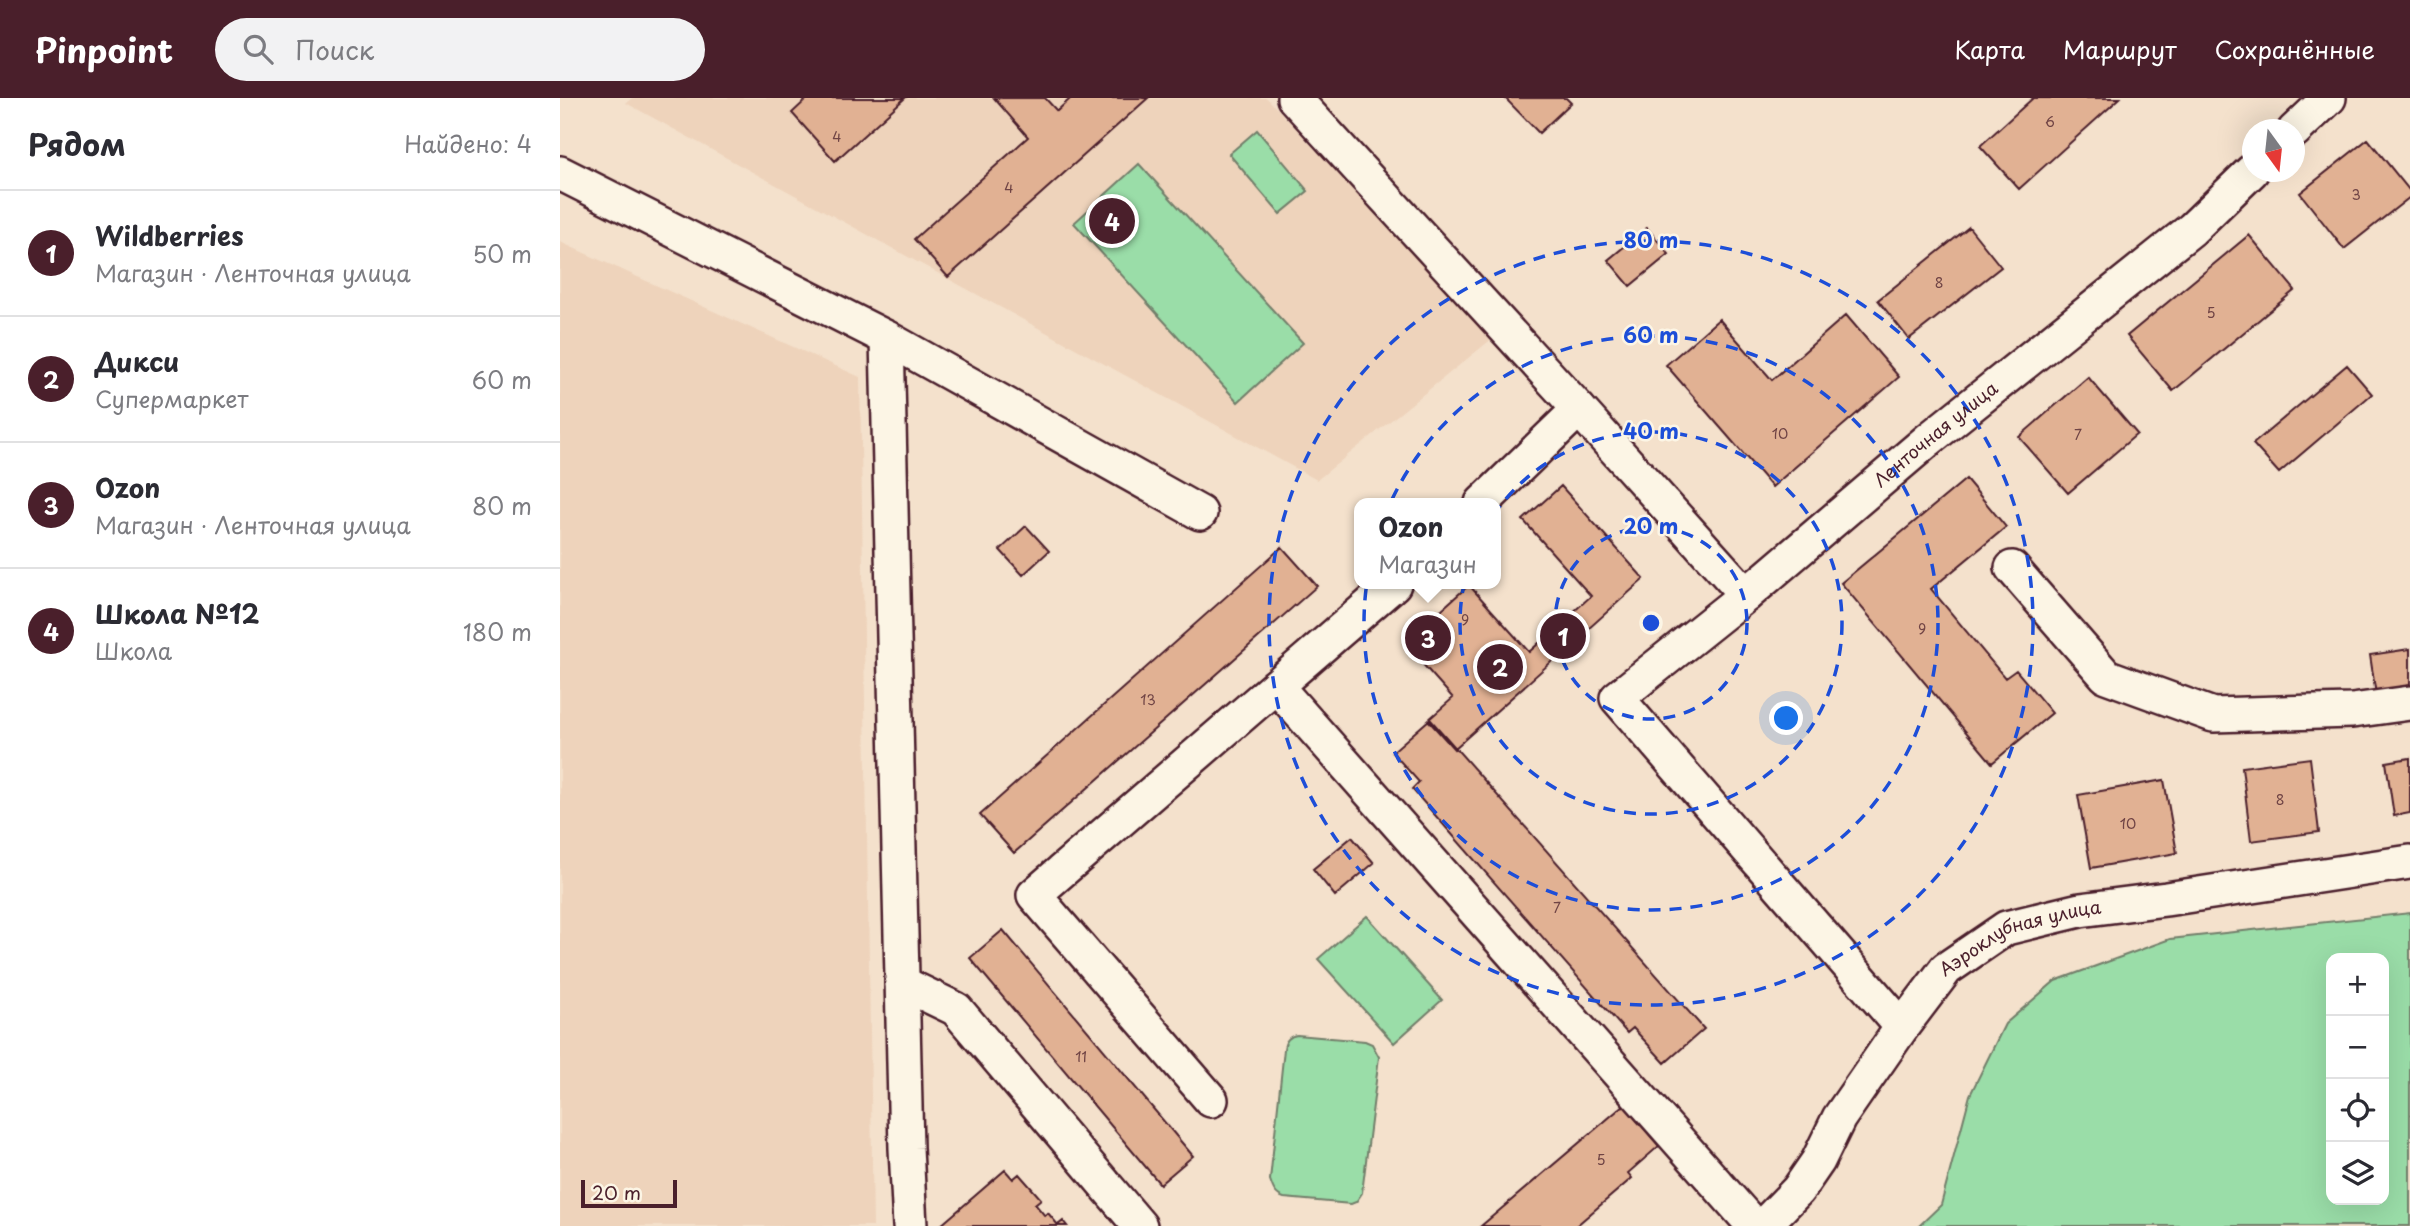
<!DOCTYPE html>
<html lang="ru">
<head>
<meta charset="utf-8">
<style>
	:root { --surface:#fff; --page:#f2f2f3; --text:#2b2b33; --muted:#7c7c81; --line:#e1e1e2; --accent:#4a1f2b }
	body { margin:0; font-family:"Playpen Sans",sans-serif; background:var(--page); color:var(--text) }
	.controls { position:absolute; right:21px; bottom:21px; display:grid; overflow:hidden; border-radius:14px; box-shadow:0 7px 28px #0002 }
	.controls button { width:63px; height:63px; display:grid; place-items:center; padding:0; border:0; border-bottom:2px solid var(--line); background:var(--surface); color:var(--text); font:35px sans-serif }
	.compass { position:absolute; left:1682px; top:21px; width:63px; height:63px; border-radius:50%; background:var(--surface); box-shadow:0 7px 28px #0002; rotate:165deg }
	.scale { position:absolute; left:21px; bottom:18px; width:96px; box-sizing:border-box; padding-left:7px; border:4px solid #4a1f2b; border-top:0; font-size:19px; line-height:24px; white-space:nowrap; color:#4a1f2b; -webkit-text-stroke:5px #fcf5e5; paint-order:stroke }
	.you { position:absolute; left:1227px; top:621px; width:24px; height:24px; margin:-18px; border:5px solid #fff; border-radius:50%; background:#1a73e8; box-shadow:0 0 0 10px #1a73e833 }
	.badge { display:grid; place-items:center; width:46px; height:46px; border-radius:50%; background:var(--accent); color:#fff; font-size:23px; font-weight:700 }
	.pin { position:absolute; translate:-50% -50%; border:4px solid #fff; box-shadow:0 2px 7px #0006 }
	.popup { position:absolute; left:794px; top:400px; width:147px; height:91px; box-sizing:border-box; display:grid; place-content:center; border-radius:14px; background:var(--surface); filter:drop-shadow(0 2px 5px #0005); font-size:23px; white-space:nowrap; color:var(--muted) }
	.popup b { font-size:26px; color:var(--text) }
	.popup::after { content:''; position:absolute; left:50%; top:100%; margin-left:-14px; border:14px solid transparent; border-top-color:var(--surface) }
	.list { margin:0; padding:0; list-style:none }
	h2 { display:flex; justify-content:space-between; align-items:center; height:91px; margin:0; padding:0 28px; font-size:30px }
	h2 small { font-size:23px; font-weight:400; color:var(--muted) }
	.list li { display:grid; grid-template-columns:46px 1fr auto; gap:21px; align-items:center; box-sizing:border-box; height:126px; padding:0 28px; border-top:2px solid var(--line) }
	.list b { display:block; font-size:26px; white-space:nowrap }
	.list p { margin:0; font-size:23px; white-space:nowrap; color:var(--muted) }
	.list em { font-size:23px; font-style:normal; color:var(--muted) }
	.icon { flex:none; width:38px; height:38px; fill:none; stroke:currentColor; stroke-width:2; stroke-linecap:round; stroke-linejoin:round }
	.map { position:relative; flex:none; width:1850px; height:1128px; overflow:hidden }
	header { display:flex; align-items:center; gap:42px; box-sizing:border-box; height:98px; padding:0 35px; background:var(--accent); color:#fff }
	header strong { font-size:33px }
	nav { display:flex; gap:38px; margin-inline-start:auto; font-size:24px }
	.search { width:490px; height:63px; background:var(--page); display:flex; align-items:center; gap:18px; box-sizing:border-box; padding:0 24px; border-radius:38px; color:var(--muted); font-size:26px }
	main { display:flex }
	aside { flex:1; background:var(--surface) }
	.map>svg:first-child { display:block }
	.built { fill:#eed3bb }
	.green { fill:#9adda8; stroke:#727e6a; stroke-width:2; fill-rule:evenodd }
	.building { fill:#e1b193; stroke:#4a1f2b; stroke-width:2 }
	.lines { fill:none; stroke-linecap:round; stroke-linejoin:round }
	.minor-casing { stroke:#4a1f2b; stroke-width:38 }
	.minor { stroke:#fcf5e5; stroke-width:33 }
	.ring { fill:none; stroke:#1d4ed8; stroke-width:3.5; stroke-dasharray:12 9 }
	.labels { text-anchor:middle; stroke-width:5; stroke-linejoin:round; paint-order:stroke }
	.number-label { font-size:14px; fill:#704445 }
	.street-label { font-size:18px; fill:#4a1f2b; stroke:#fcf5e5 }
	.centre { fill:#1d4ed8; stroke:#fcf5e5; stroke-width:3.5 }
	.ring-label { font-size:21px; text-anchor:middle; font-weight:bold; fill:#1d4ed8; stroke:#fcf5e5; stroke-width:5; stroke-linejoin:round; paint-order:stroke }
</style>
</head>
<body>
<header>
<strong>Pinpoint</strong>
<div class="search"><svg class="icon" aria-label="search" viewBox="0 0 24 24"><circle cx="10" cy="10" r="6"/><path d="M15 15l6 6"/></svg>Поиск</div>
<nav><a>Карта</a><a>Маршрут</a><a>Сохранённые</a></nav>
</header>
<main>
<aside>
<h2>Рядом<small>Найдено: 4</small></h2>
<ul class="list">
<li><span class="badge">1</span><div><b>Wildberries</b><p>Магазин · Ленточная улица</p></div><em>50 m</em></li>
<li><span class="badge">2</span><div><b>Дикси</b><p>Супермаркет</p></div><em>60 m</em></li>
<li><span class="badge">3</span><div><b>Ozon</b><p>Магазин · Ленточная улица</p></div><em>80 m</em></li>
<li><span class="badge">4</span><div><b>Школа №12</b><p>Школа</p></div><em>180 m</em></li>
</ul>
</aside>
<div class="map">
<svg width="1850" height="1128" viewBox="0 0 1850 1128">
	<rect width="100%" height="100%" fill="#f4e1cc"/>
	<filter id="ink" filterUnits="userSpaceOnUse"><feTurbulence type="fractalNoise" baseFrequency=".0143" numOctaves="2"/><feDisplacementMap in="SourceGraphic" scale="14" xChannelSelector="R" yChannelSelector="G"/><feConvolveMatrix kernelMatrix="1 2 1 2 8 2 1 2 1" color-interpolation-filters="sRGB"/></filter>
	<g filter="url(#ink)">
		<path class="built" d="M72,0H707L933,240L757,382L66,5Z
			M0,144L300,279L313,1128H0Z"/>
		<path class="green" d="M697,32L748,93L720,116L669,56Z
			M579,66L743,245L678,304L514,125Z
			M1850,815V1128H1359L1381,1107L1410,997L1445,926L1495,883L1610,841ZM1771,860H1824V1102H1771Z
			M807,818L882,902L834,945L758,861Z
			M737,937L805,943L812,946L819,959L802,1095L796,1104L791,1106L724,1100C715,1097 713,1091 710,1082L724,951C725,943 729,938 737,937Z"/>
		<path class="building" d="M248,0H345L275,63L232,15Z
			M434,0H485L497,13L511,0H588L388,179L354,141L468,39Z
			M945,0H1006L1011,5L979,35Z
			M1473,0H1560L1459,91L1420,48Z
			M1808,41L1850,93V99L1784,151L1740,95Z
			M1409,129L1441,169L1349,241L1318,202Z
			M1087,130L1109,156L1070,188L1048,162Z
			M1689,137L1735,192L1613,293L1567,238Z
			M1286,217L1339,279L1212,389L1106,267L1159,221L1212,282Z
			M1787,267L1812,296L1719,375L1693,346Z
			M1528,279L1577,336L1508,395L1459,339Z
			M1406,381L1446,429L1371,491L1445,580L1456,572L1492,615L1432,665L1281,485Z
			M1001,388L1084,481L894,651L868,622L893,600L844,545L909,487L969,554L1031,498L963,422Z
			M466,428L489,453L463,477L440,452Z
			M722,449L757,488L454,755L420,717Z
			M1850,551V591L1816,597L1810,557Z
			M870,621L1144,931L1105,965L1073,930L1067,935L852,691L859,684L832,654Z
			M1750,660L1759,734L1691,743L1682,669Z
			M1850,660V715L1834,718L1826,664Z
			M1604,682L1617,755L1531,770L1518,697Z
			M792,739L814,765L775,798L753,771Z
			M443,832L633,1058L600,1086L410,860Z
			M1064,1007L1099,1048L1068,1075L1072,1080L1016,1128H921Z
			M445,1072L453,1081L459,1076L481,1101L475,1106L485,1118L488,1115L498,1127L503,1123L507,1128H380Z"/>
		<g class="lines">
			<g class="minor-casing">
				<g id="minor">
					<path d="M734,0L1019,311L1186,497"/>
					<path d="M1734,33L1769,0"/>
					<path d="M0,75L327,240L640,415"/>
					<path d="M327,240L346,1050L350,1128"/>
					<path d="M922,405L1019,311"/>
					<path d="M1452,470L1546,578L1653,617L1792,613L1850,605"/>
					<path d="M716,588L1194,1128"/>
					<path d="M342,885L396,911L580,1128"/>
					<path id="s1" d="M1342,929L1057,600L1186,497L1368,342L1632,131L1692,73"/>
					<path d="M651,1002L474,797L834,486"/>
					<path id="s2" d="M1203,1128L1238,1092L1258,1063L1279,1020L1342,929L1386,871L1446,830L1520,812L1606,801L1850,764"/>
				</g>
			</g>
			<use href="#minor" class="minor"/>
		</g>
	</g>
	<g class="ring">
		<circle cx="1091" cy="525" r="96"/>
		<circle cx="1091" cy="525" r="191"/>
		<circle cx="1091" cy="525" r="287"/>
		<circle cx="1091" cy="525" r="382"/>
	</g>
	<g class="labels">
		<g class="number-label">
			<text x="1490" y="29">6</text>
			<text x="277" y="44">4</text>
			<text x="449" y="95">4</text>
			<text x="1796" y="102">3</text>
			<text x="1379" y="190">8</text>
			<text x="1651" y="220">5</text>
			<text x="1220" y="341">10</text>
			<text x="1518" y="342">7</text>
			<text x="905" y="527">9</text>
			<text x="1362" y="536">9</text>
			<text x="588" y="607">13</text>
			<text x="1720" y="707">8</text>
			<text x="1568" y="731">10</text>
			<text x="997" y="815">7</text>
			<text x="521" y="964">11</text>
			<text x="1041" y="1067">5</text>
		</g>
		<g class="street-label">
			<text dy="6" stroke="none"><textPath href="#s1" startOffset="849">Ленточная улица</textPath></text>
			<text dy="6" stroke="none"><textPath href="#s2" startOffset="399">Аэроклубная улица</textPath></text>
		</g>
	</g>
	<circle cx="1091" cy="525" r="10" class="centre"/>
	<g class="ring-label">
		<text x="1091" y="150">80 m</text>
		<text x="1091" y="245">60 m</text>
		<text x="1091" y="341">40 m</text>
		<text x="1091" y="436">20 m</text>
	</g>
</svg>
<div class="controls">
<button>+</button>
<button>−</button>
<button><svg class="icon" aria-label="locate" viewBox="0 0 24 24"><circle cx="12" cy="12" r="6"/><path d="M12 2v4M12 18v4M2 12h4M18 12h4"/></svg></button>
<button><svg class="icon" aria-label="layers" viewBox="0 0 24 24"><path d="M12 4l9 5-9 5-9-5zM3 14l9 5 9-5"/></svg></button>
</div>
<svg class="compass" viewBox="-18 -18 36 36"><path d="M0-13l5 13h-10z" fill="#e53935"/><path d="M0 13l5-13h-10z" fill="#7c7c81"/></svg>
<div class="scale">20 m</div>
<div class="you"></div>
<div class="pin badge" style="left:1003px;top:538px">1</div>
<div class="pin badge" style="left:940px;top:569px">2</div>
<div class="pin badge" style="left:868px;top:540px">3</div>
<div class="popup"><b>Ozon</b>Магазин</div>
<div class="pin badge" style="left:552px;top:123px">4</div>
</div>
</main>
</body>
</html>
